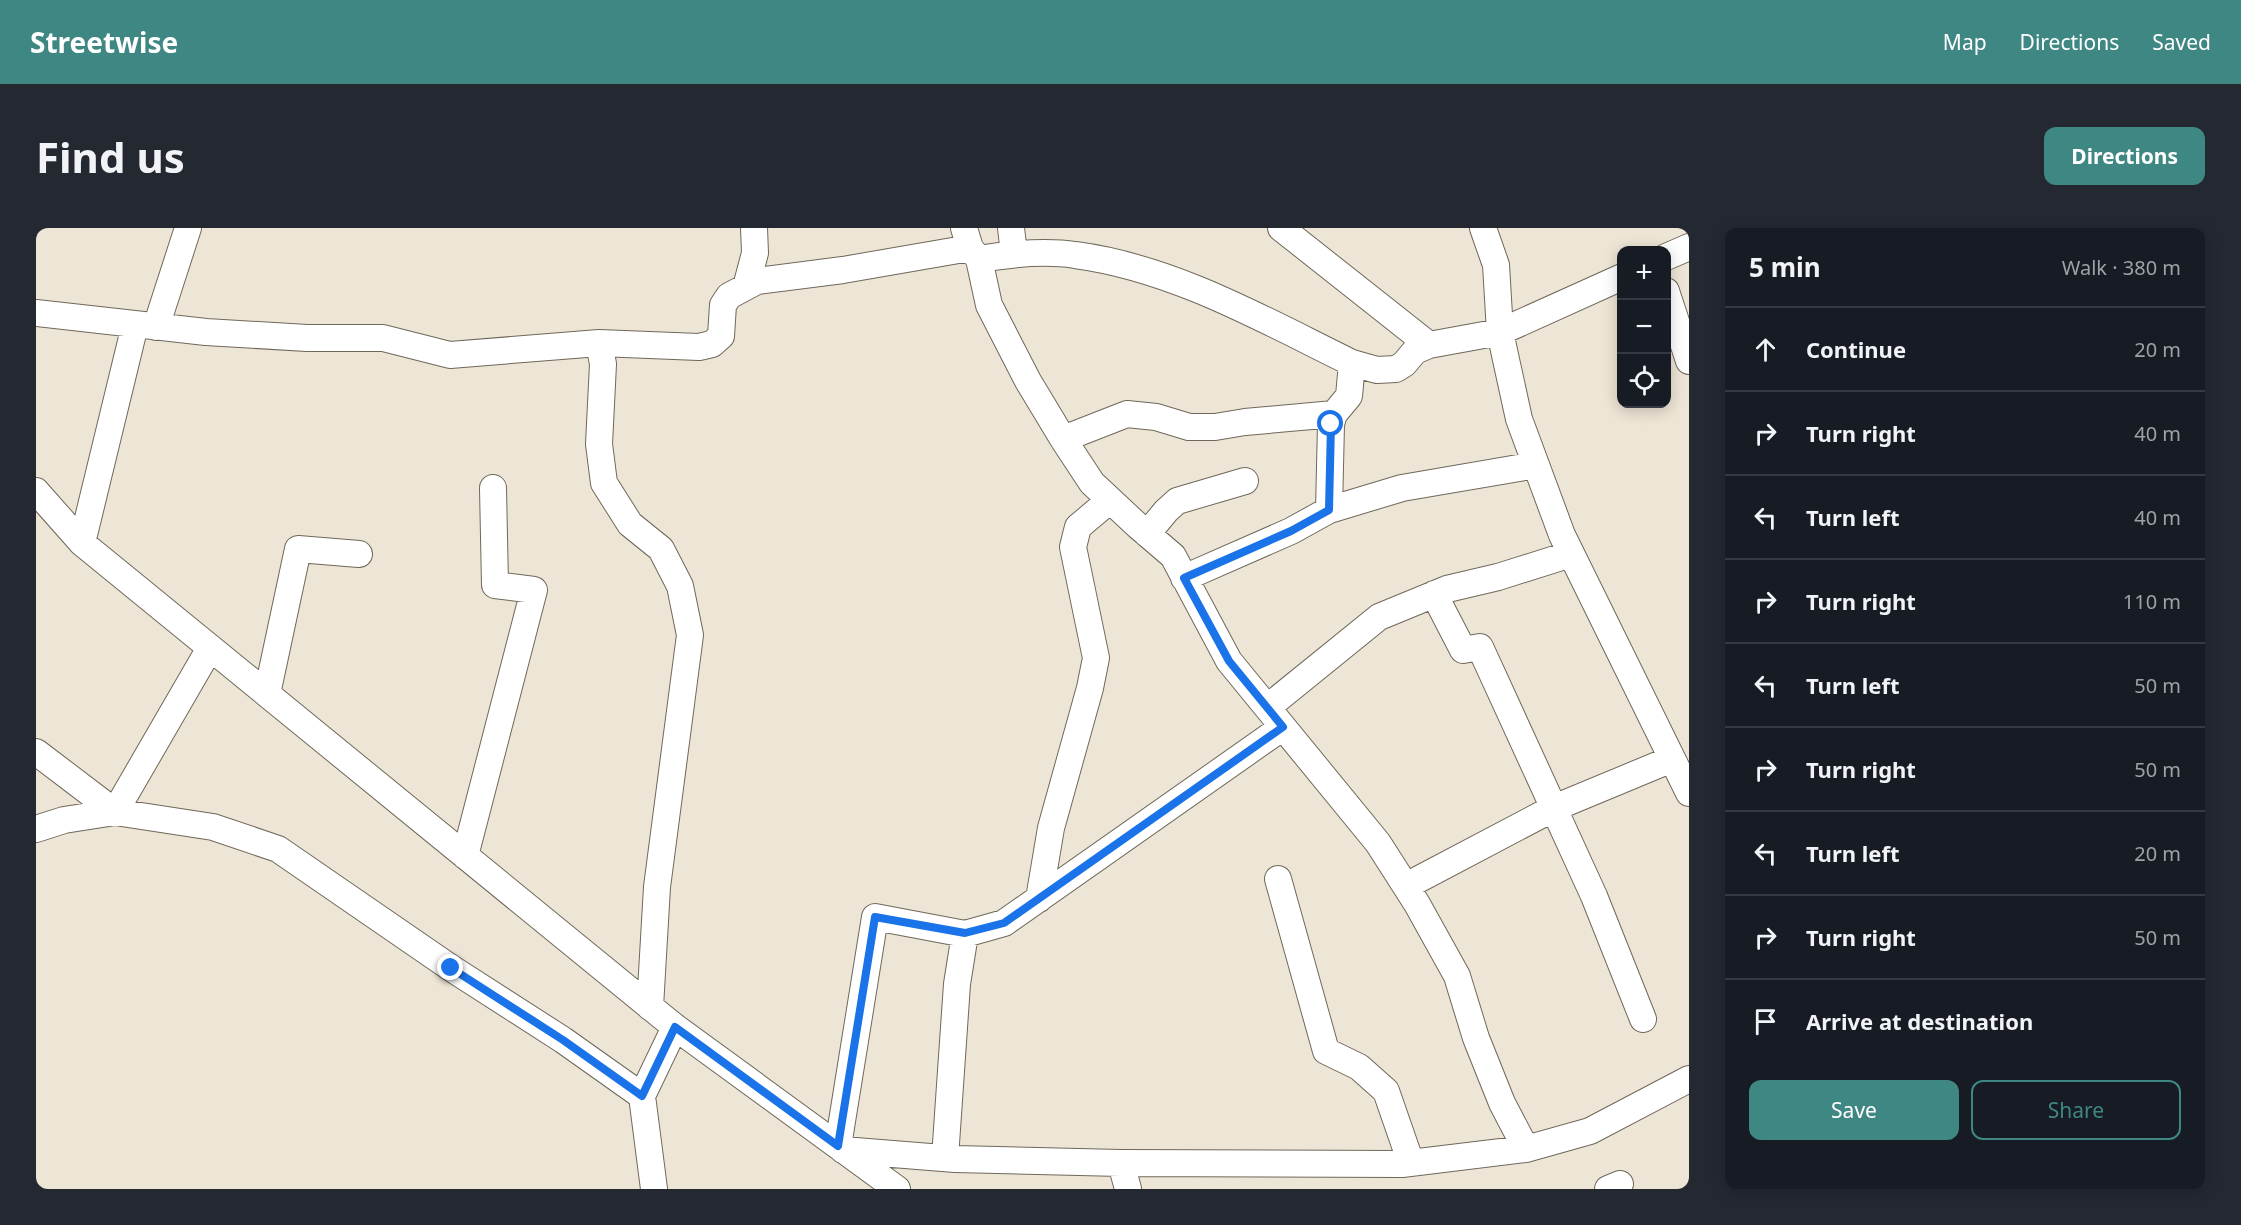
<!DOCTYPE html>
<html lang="en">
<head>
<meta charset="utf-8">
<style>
	:root { --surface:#171b24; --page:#242831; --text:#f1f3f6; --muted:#9ea1a6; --line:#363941; --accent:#3f8783 }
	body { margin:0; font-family:"Noto Sans",sans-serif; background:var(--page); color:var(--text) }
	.controls { position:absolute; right:18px; top:18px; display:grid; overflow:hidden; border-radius:12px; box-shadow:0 3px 15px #0003 }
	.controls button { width:54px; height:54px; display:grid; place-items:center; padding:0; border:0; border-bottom:2px solid var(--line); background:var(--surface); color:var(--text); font:30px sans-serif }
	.stop { position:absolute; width:18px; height:18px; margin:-14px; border:4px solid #1a73e8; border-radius:50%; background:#fff }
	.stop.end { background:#1a73e8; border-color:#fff; box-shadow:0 2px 6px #0008 }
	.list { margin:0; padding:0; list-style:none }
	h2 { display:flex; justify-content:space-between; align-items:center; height:78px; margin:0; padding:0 24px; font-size:26px }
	h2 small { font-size:20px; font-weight:400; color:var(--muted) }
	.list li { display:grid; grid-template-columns:39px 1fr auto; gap:18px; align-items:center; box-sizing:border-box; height:84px; padding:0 24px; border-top:2px solid var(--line) }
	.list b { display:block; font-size:22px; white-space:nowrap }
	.list em { font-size:20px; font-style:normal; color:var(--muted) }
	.actions { display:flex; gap:12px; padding:18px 24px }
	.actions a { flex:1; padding:14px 0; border:2px solid var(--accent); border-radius:12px; text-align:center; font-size:21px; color:var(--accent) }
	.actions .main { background:var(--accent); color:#fff }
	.icon { flex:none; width:33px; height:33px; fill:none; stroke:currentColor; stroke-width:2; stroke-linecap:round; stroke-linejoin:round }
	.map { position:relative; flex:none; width:1653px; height:961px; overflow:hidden; border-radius:12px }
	header { display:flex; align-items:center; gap:36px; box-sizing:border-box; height:84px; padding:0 30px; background:var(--accent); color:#fff }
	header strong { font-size:28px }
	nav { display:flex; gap:33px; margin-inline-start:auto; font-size:21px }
	.intro { display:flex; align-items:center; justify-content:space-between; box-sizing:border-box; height:144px; padding:0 36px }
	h1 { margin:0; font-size:42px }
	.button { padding:15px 27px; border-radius:12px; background:var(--accent); color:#fff; font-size:21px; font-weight:700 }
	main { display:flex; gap:36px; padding:0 36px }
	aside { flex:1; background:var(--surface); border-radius:12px; box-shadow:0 3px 15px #0003 }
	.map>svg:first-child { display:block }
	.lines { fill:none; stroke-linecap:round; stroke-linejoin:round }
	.street-casing { stroke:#6f685a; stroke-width:28 }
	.street { stroke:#fff; stroke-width:26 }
	.route { stroke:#1a73e8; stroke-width:8 }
</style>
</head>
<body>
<header>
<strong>Streetwise</strong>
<nav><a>Map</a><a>Directions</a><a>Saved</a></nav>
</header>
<div class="intro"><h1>Find us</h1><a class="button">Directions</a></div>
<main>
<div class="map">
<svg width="1653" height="961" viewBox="0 0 1653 961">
	<rect width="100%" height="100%" fill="#ede5d5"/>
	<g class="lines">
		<g class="street-casing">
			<path id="street" d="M928,0L934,20L943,31C974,26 1008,22 1039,27C1138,40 1228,92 1316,135L1341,142L1360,141L1368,136L1379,123L1393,117L1464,104L1586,49
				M975,0L978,26
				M1245,0L1393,117
				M1447,0L1460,37L1464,104L1483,191L1526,307L1653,565
				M1630,29L1653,19
				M943,31L953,77L992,153L1027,211L1056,255L1102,298L1137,328L1193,433L1342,615L1381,676L1421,748L1440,810L1466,875L1490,921
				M710,59L719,25L718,0
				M1630,63L1653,133
				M0,85L170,104L271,110H347L414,127L563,115L663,119L676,116L685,108L687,77L693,68L721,53L807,42L934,20
				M120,99L152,0
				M563,115L567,136L563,216L568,255L594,296L625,321L644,358L654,407L621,659L614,779
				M1027,211L1091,186L1120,189L1153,199H1179L1209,194L1298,186
				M0,263L46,315L639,799L861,961
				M1293,282L1295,196L1298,186L1313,168L1316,135
				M1111,306L1130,283L1141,273L1209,253
				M46,315L99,97
				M1148,350L1255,303L1293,282L1366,260L1500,237
				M1398,366L1427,422L1444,419L1558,668L1607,791
				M231,466L262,321L323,326
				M1232,479L1343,389L1411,361L1462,349L1535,326
				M0,524L79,584L174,420
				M0,601L28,592L79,584L177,599L242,621L415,740L527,812L606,868
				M429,628L498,362L459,357L457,260
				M1242,651L1290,823L1323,839L1350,863L1375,935
				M1370,658L1518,580L1636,531
				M1003,671L1015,600L1054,460L1060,430L1037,319L1042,299L1074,272
				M802,918L839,689L929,706L968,695L1247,499
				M807,922L919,931L1085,935L1366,936L1490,921L1554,903L1653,851
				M909,930L921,756L929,706
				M1085,935L1092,961
				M618,961L606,868L639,799
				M1572,961L1584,956"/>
		</g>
		<use href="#street" class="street"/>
	</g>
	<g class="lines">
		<path class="route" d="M415,740L527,812L606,868L639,799L802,918L839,689L929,705L968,695L1247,499L1193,433L1148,350L1255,303L1293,282L1295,196"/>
	</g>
</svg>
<div class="controls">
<button>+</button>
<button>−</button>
<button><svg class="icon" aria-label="locate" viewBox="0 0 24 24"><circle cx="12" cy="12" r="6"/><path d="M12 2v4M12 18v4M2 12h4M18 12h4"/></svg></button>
</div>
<div class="stop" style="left:1295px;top:196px"></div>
<div class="stop end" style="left:415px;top:740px"></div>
</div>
<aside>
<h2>5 min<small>Walk · 380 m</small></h2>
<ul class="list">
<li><svg class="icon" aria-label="ahead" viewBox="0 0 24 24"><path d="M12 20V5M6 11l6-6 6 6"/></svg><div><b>Continue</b></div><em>20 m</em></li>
<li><svg class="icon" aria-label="right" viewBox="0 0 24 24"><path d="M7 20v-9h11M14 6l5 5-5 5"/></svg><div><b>Turn right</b></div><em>40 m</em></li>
<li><svg class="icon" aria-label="left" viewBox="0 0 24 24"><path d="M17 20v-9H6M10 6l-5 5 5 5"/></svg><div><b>Turn left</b></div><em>40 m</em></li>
<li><svg class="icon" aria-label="right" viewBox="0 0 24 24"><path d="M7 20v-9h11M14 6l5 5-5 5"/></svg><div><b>Turn right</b></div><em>110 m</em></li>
<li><svg class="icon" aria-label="left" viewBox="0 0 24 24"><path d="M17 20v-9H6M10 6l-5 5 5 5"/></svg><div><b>Turn left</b></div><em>50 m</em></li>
<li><svg class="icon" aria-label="right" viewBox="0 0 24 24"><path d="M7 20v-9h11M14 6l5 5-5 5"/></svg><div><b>Turn right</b></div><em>50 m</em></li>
<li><svg class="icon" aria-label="left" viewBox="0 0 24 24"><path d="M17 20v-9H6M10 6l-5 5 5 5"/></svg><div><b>Turn left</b></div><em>20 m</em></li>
<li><svg class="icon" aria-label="right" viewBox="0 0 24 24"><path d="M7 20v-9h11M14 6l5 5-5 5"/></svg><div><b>Turn right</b></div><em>50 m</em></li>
<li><svg class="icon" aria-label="arrive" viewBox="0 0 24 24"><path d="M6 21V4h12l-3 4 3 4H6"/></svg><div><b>Arrive at destination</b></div></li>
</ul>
<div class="actions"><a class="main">Save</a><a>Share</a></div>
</aside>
</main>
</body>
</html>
